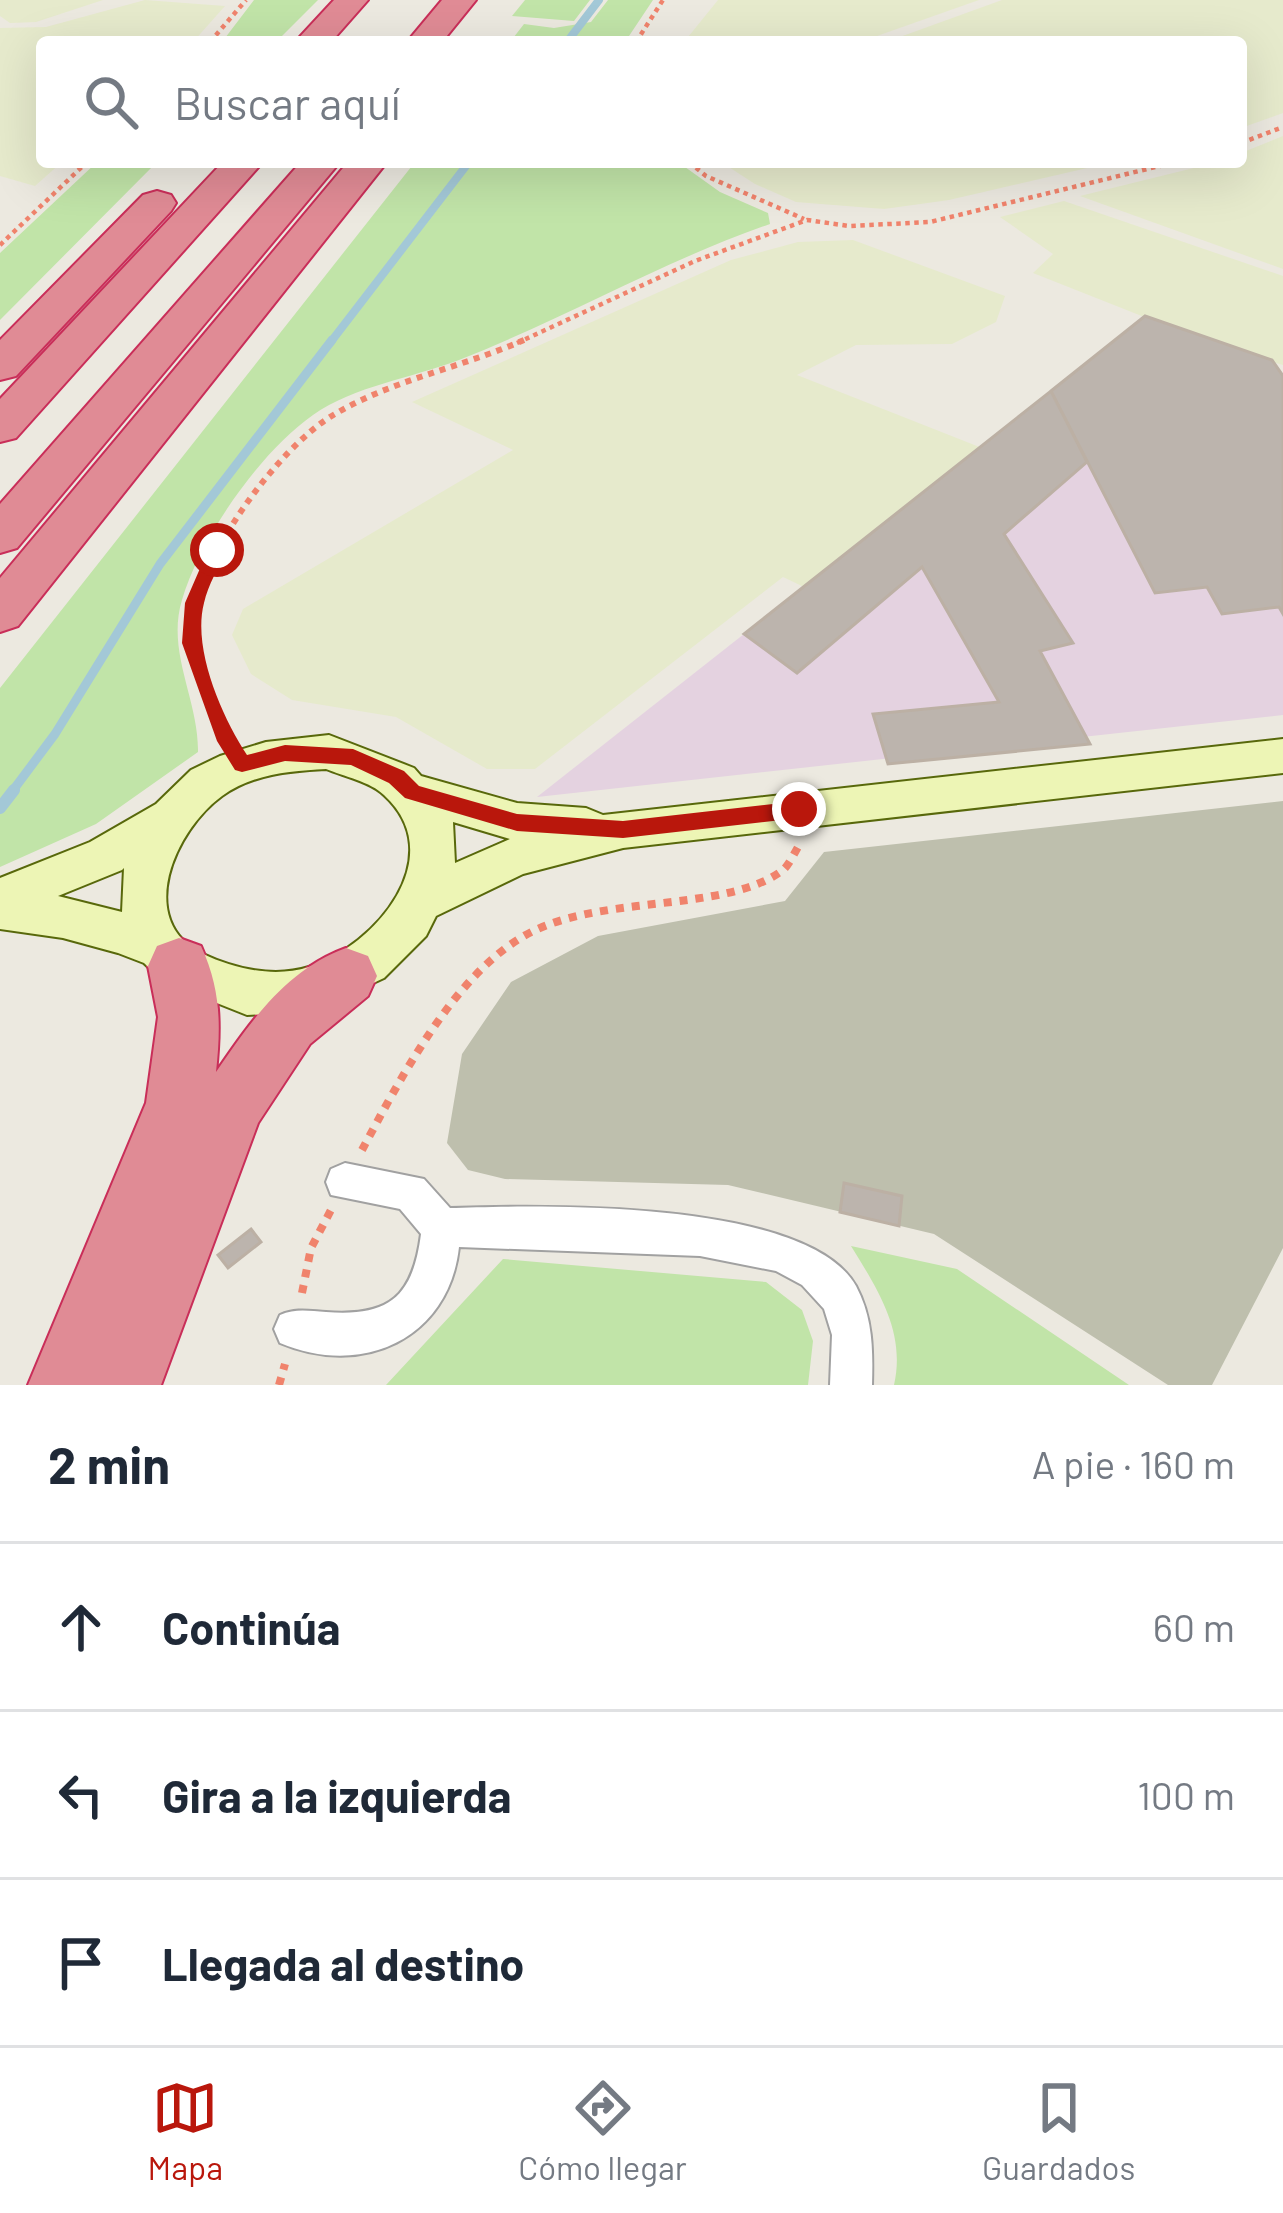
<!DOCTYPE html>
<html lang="es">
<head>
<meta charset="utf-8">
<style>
	:root { --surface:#fff; --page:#f6f6f7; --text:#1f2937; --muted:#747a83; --line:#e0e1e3; --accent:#b9170c }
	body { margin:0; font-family:Barlow,sans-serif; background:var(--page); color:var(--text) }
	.stop { position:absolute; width:36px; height:36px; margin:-27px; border:9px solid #b9170c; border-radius:50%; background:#fff }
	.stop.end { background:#b9170c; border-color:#fff; box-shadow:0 3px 12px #0008 }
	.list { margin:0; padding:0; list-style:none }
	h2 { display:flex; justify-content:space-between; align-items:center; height:156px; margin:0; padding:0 48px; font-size:51px }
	h2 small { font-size:39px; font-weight:400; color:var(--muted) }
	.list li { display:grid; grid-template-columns:78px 1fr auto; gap:36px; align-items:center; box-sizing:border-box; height:168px; padding:0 48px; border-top:3px solid var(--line) }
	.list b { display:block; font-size:45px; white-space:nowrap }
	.list em { font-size:39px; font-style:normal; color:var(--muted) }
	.icon { flex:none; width:66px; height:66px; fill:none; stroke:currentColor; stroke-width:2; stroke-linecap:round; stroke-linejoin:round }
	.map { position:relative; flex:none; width:1283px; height:1385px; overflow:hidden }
	.search { position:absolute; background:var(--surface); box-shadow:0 12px 48px #0002; left:36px; right:36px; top:36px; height:132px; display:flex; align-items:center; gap:30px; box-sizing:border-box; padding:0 42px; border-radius:12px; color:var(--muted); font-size:45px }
	.sheet { height:660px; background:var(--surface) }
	nav { display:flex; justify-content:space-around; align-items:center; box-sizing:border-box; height:168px; border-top:3px solid var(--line); background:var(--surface); font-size:33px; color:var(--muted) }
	nav a { display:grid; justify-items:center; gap:6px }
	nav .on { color:var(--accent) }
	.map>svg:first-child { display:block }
	.industrial { fill:#e4d2e0 }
	.construction { fill:#bebfad }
	.farmland { fill:#e6eacc }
	.grass { fill:#c1e4a8 }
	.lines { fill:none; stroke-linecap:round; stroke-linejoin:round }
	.stream-far2 { stroke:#a3c8d7; stroke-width:8 }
	.stream-far1 { stroke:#a3c8d7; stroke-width:9 }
	.stream { stroke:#a3c8d7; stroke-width:12 }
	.building { fill:#bcb4ad; stroke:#bcb0a4; stroke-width:3 }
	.street-casing { stroke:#a1a1a1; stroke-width:4 }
	.secondary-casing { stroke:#58680b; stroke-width:4 }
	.highway-casing { stroke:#c92e59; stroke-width:4 }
	.path-far2 { stroke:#f0836c; stroke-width:4.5; stroke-dasharray:4.5 4.5; stroke-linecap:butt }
	.path-far1 { stroke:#f0836c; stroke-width:6; stroke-dasharray:6 6; stroke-linecap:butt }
	.path { stroke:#f0836c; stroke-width:8; stroke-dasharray:8 8; stroke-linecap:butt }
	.street { fill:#fff; fill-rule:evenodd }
	.secondary { fill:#edf5b5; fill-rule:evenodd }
	.highway { fill:#e08b95; fill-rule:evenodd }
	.route { fill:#b9170c }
</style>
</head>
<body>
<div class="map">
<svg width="1283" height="1385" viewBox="0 0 1283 1385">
	<rect width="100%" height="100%" fill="#ece9e0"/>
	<path class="industrial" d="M1139,323L1283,397V715L537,797Z"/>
	<path class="construction" d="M1283,801V1248L1212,1385H1168L934,1234L728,1185L505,1179L468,1170L447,1143L462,1054L511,982L598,936L785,901L824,852Z"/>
	<path class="farmland" d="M0,0H103L36,22L10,23L0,16Z
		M145,0L225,6L193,42H42V162H62L35,186L0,176V28L46,27Z
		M718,0H979L860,42H684Z
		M1002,0H1283V113L1241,128V42H886Z
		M1283,136V269L1080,196L1218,162H1241V153Z
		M721,162H1113L949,200L884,209L796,202L755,184Z
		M1064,201L1283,276V365L1220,347L1033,273L1053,254L1000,217Z
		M853,240L1005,296L996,322L952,344L856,345L797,375L982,448L804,587L783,577L535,769H487L396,717L292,700L251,674L232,635L243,609L513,450L412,402L731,260L798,242Z"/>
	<path class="grass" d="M254,0H318L276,42H222Z
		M525,0H590L574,21L512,16Z
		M608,0H653L625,42H510L524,24L554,28L591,22Z
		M97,162H157L0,320V253Z
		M415,162H678L720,192L768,213L770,224C663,261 564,319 459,360C412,378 354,386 313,415C260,452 200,538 182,600C166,652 199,700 198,752L96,824L0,867V688Z
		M851,1246L957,1269L1129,1385H894C906,1332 878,1290 851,1246Z
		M503,1259L766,1282L802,1310L813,1341L808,1385H386Z"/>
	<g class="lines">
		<path class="stream-far2" d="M567,42L599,0
			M330,343L469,162"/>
		<path class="stream-far1" d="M11,793L55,734L160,564L332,340"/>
		<path class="stream" d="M0,808L14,790"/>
	</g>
	<path class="building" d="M1145,316L1272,360L1283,376V614L1279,607L1222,614L1207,587L1155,593L1051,391Z
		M1051,391L1087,462L1004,534L1073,643L1040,651L1090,744L888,764L873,714L999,702L922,567L797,673L744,634Z
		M844,1183L902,1196L899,1226L840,1212Z
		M251,1229L261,1242L228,1268L218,1255Z"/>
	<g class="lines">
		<g class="street-casing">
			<path id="street" d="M345,1163L424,1179L450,1208C541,1205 807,1199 856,1286C873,1318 873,1350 872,1385H830L832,1335L824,1309L802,1285L776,1271L700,1256L459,1247C449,1339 362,1378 280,1343L274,1329L280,1315C296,1308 309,1311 326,1312C390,1317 413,1296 421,1234L400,1209L331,1195L326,1182L331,1169Z"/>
		</g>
		<g class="secondary-casing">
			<path id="secondary" d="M329,735L414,768L421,776L517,803L586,808L603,815L1283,739V773L623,848L523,874L436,916L426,936L384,978L311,1012L247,1015L164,982L144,963L118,953L63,938L0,929V878L90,842L156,804L191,770L220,756L266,742ZM326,769C343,776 371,782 384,795C451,856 376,946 309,967C274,978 235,969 203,954C134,921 175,830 222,796C252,774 290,771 326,769ZM453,822L510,839L455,863ZM124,868L122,912L58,896L122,870Z"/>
		</g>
		<g class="highway-casing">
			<path id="highway" d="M334,0H368L331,42H295Z
				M442,0H476L442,42H407Z
				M223,162H263L16,438L0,442V399Z
				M301,162H340L17,548L0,553V504Z
				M348,162H387L18,626L0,632V578Z
				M157,191L171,195L176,203L171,211L16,376L0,380V340L143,195Z
				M179,938L201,946C221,989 221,1026 216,1072C251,1021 286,970 346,948L368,956L377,976L368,996L310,1044L258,1123L161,1385H28L146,1103L158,1017L148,966L157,946Z"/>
		</g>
		<path class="path-far2" d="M210,42L246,0
			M636,42L663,0
			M1241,143L1283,127
			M689,162L706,176L804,219
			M0,245L87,162
			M517,343L695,261L807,220L849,226L930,222L1176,162"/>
		<path class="path-far1" d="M225,736C214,707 194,671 191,640C186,572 277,447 335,414C392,380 463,367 524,340"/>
		<path class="path" d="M362,1150C399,1081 451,981 519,939C593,892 723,915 783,870C789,865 794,854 798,847
			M302,1293L311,1248L331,1210
			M279,1385L285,1364"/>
		<use href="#street" class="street"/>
		<use href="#secondary" class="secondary"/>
		<use href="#highway" class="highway"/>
	</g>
	<path class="route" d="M217,544L226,550C219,567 208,585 204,603C192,649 222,717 247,755L285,745L353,749L404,771L419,786L517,814L623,821L799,801L809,809L799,818L623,838L517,831L405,798L389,783L351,765L285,761L242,772L235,770L217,741L182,643L185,603L208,550Z"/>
</svg>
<div class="stop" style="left:217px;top:550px"></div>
<div class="stop end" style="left:799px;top:809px"></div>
<div class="search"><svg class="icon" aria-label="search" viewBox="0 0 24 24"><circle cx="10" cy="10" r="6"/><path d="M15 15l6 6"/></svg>Buscar aquí</div>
</div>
<section class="sheet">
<h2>2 min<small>A pie · 160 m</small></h2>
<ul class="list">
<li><svg class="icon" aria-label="ahead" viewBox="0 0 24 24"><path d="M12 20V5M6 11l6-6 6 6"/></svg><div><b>Continúa</b></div><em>60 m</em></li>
<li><svg class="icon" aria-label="left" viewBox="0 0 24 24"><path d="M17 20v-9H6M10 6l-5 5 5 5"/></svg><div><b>Gira a la izquierda</b></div><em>100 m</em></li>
<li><svg class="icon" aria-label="arrive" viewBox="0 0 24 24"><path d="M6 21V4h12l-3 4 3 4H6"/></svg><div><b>Llegada al destino</b></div></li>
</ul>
</section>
<nav>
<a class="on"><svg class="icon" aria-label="map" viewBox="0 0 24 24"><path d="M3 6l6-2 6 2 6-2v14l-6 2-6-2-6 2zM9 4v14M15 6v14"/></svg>Mapa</a>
<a><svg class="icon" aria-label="directions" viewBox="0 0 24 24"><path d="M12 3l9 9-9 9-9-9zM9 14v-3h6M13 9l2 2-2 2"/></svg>Cómo llegar</a>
<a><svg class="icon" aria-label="saved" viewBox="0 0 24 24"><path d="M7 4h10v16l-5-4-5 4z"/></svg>Guardados</a>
</nav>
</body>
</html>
